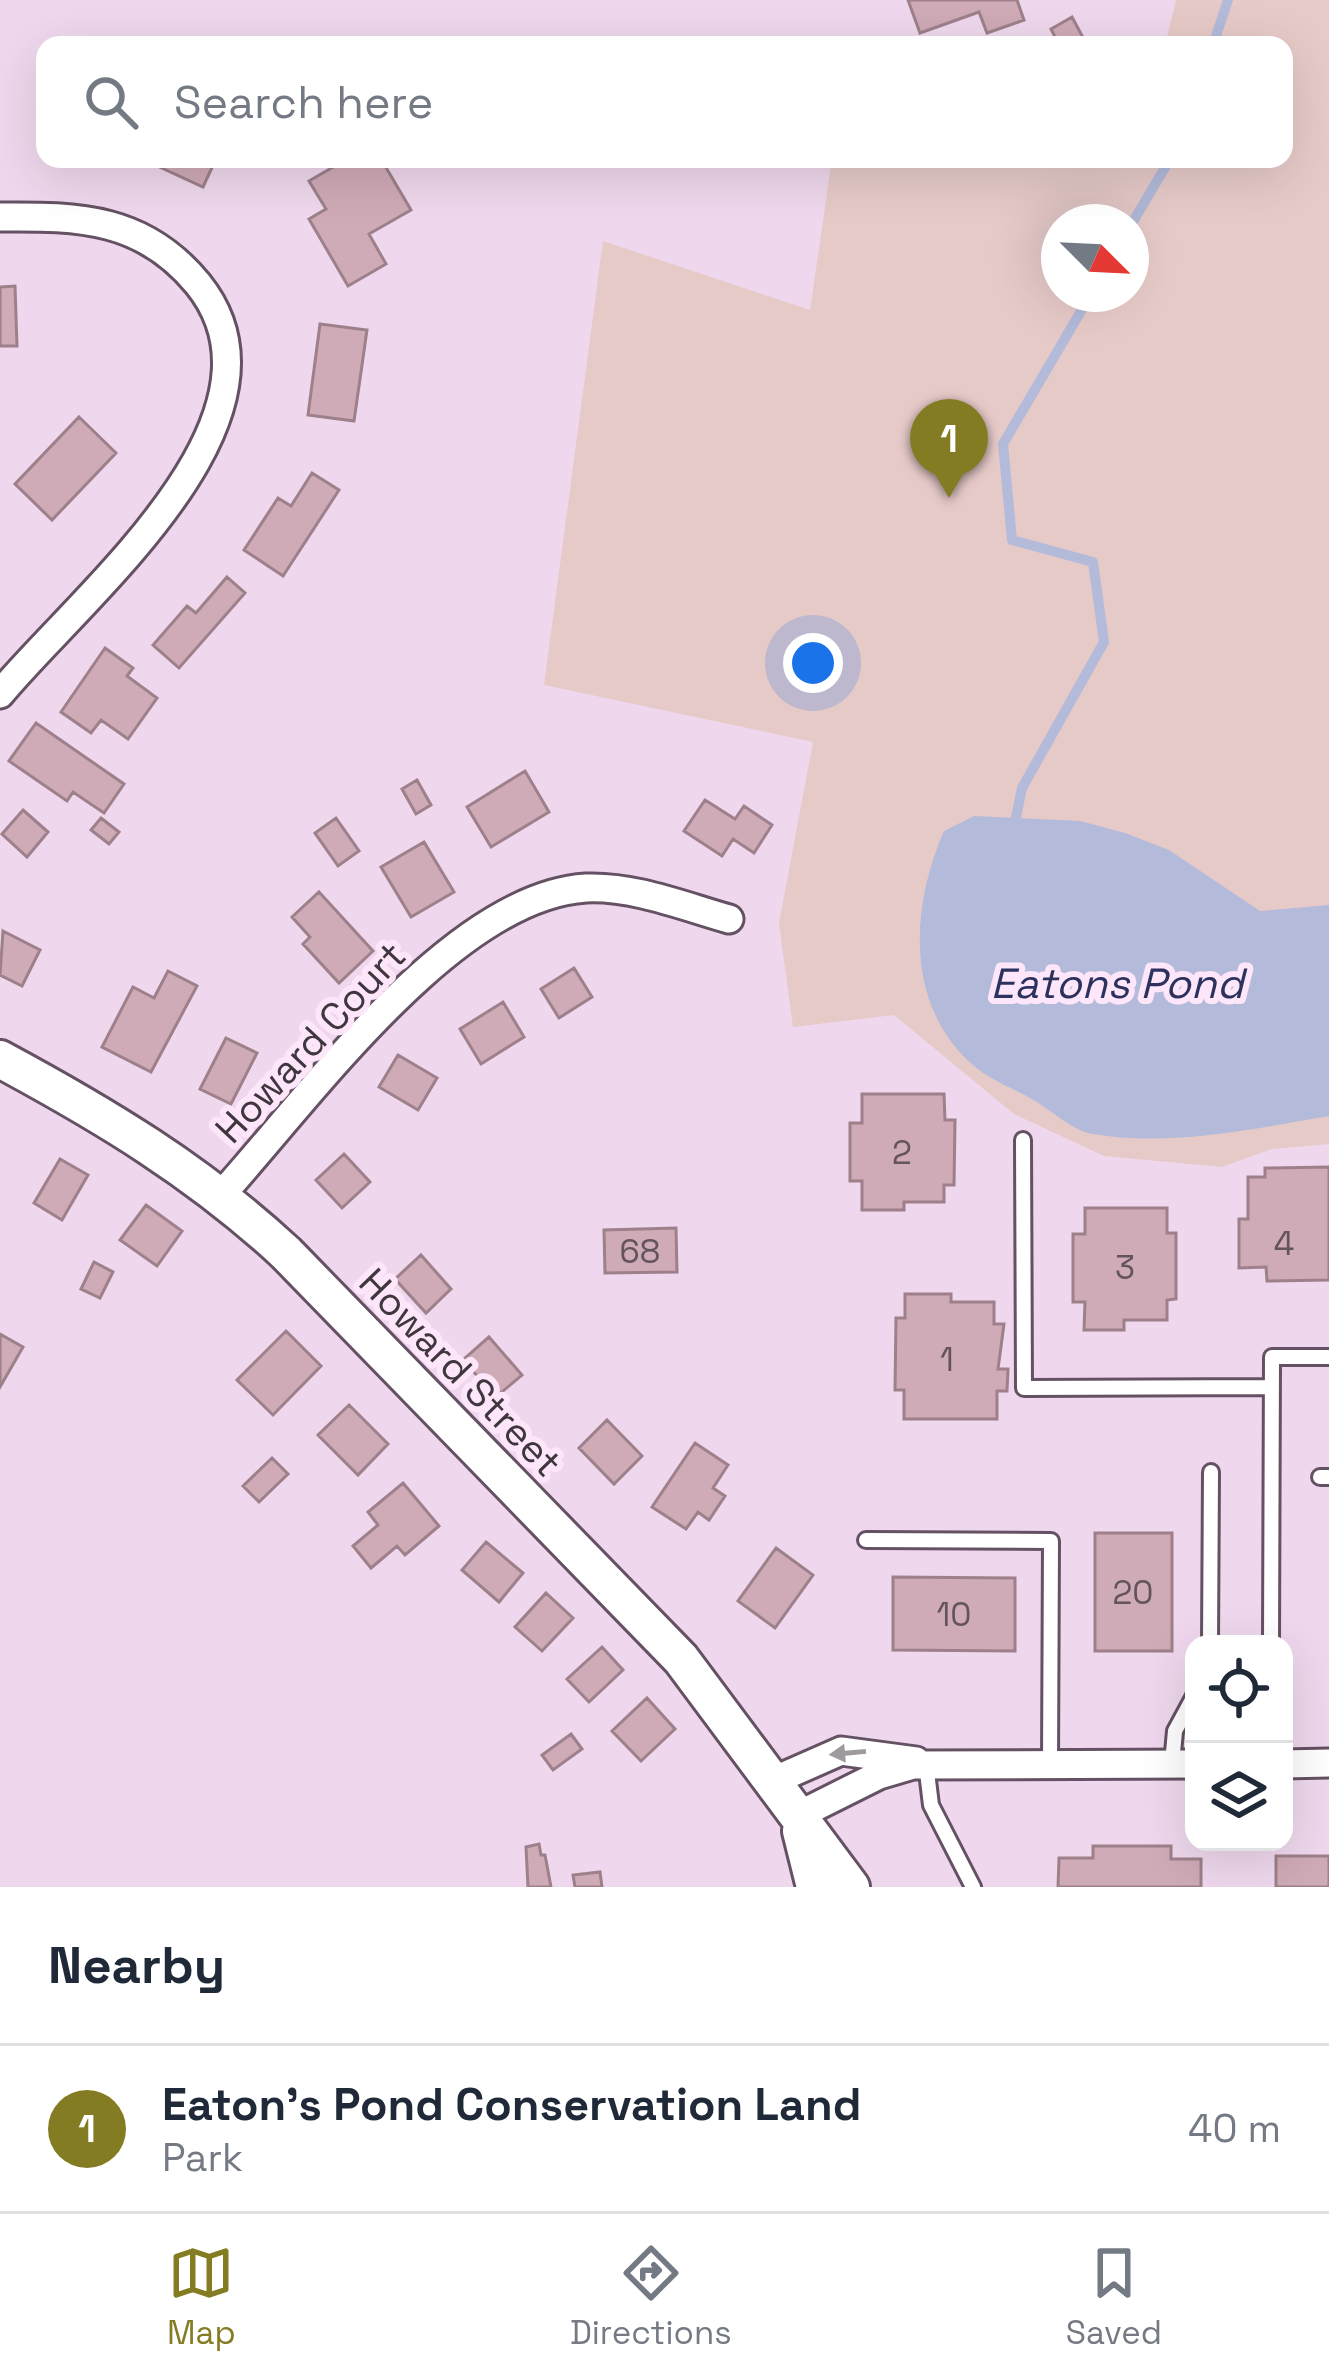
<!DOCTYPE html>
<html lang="en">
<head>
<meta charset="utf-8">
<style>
	:root { --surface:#fff; --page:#f2f2f3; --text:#1f2937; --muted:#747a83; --line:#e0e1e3; --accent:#847c22 }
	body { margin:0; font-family:"Space Grotesk",sans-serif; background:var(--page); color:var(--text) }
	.controls { position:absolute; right:36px; bottom:36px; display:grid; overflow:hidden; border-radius:24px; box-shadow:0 12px 48px #0002 }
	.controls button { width:108px; height:108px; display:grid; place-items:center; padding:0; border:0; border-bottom:3px solid var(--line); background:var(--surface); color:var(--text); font:60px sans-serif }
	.compass { position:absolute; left:1041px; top:204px; width:108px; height:108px; border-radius:50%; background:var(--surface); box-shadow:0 12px 48px #0002; rotate:114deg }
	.you { position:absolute; left:813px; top:663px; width:42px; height:42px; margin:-30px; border:9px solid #fff; border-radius:50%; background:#1a73e8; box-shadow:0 0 0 18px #1a73e833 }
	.badge { display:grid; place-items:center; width:78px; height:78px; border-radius:50%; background:var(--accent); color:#fff; font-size:39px; font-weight:700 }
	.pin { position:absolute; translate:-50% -99px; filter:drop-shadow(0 3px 6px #0008) }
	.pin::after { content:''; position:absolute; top:63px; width:42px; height:36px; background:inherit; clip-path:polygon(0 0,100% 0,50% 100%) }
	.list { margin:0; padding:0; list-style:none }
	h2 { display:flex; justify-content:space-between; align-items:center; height:156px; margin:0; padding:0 48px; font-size:51px }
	h2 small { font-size:39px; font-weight:400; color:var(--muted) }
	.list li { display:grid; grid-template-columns:78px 1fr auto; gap:36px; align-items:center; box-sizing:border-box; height:168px; padding:0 48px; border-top:3px solid var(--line) }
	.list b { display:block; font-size:45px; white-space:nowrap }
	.list p { margin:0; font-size:39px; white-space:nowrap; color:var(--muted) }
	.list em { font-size:39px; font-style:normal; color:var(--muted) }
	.icon { flex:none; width:66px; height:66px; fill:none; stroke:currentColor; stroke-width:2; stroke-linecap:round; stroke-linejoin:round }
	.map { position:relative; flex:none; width:1329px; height:1887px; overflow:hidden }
	.search { position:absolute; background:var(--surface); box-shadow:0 12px 48px #0002; left:36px; right:36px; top:36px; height:132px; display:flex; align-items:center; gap:30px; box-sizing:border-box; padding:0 42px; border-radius:24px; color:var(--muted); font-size:45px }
	.sheet { height:324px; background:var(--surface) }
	nav { display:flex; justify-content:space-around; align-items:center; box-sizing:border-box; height:168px; border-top:3px solid var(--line); background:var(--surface); font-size:33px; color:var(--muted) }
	nav a { display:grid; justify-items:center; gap:6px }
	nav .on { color:var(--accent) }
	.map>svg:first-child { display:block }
	.green { fill:#e6cac8; fill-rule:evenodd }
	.water { fill:#b3bada }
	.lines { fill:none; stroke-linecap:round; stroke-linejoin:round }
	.stream { stroke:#b3bada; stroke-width:10 }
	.building { fill:#cfaab7; stroke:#9d808a; stroke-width:3 }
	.service-casing { stroke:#645163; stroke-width:20 }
	.minor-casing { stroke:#645163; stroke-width:33 }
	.tertiary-casing { stroke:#645163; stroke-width:42 }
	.service { stroke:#fff; stroke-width:14 }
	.minor { stroke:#fff; stroke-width:27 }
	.tertiary { stroke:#fff; stroke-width:36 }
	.oneway { fill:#9f9a9e }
	.labels { text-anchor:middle; stroke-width:12; stroke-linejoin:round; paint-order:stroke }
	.number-label { font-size:33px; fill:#63535c }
	.street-label { font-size:39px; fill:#3f363e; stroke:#fde6fa }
	.water-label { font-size:42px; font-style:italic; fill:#2c325d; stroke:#fde6fa }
</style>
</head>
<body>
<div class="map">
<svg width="1329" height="1887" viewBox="0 0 1329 1887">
	<rect width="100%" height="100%" fill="#efd8ed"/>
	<path class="green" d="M1176,0H1329V1144L1272,1149L1222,1167L1104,1156L1014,1114L894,1015L793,1027L779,923L813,742L544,685L603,241L810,310L832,159H1284V45H1165ZM1059,222H1131V294H1059Z"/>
	<path class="water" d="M974,816L1080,821L1125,833L1169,850L1260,911L1329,905V1116C1253,1129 1169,1147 1093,1134C1072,1131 1049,1108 1030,1098C1012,1088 989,1079 974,1066C905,1007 910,908 944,831Z"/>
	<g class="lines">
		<path class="stream" d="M1213,45L1228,0
			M1131,225L1170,159
			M1016,817L1022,788L1104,642L1093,562L1012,540L1003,444L1091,294"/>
	</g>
	<path class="building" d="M908,0H1017L1024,20L987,33L979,12L920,33Z
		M1072,17L1087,45H1059L1051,29Z
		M142,159H216L203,187Z
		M347,159H381L411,210L369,234L386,264L348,286L309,219L326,209L309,181Z
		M15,286L17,346H0V287Z
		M320,324L367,330L354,421L308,415Z
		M79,417L116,453L52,520L15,484Z
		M312,473L339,490L283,576L244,550L278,498L291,506Z
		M227,577L245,593L179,668L153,645L187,606L196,613Z
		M105,648L133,668L127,676L157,698L128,739L101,720L91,733L61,712Z
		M36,723L124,784L104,813L73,792L67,801L9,761Z
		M525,771L549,812L491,847L467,807Z
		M417,780L431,805L416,814L402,789Z
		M705,800L735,819L744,806L772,825L754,853L733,839L722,856L684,831Z
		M23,810L48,832L27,857L2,834Z
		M101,818L119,832L109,844L91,830Z
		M336,818L359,851L338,866L315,833Z
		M424,842L454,892L411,917L381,867Z
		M319,892L373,951L339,983L303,944L310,937L292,917Z
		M3,931L40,950L22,986L0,975Z
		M574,968L592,997L559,1018L541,989Z
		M168,971L197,986L151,1072L102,1047L133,987L154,998Z
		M503,1002L524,1037L481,1064L460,1029Z
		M226,1038L257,1053L231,1104L200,1089Z
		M398,1055L437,1078L418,1110L379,1087Z
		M862,1094H944L945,1120H955L954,1185H944V1202H904V1210H862V1181H850V1123H862Z
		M344,1154L370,1182L342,1208L316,1180Z
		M60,1159L88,1175L62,1220L34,1203Z
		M1329,1167V1280L1267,1281L1266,1267L1239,1268V1219H1248V1177H1265V1168Z
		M146,1205L182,1231L157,1266L120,1240Z
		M1085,1208H1167V1233H1176V1299L1167,1300V1320H1124V1330H1084L1085,1302H1073V1234H1085Z
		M676,1228L677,1272L605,1273L604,1230Z
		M421,1255L451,1289L426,1313L395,1279Z
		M94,1262L113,1272L100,1298L81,1289Z
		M905,1294H951V1302H994V1324H1004L998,1369H1008L1007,1391H997V1419H904V1390H895L896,1318H905Z
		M286,1331L321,1366L273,1415L237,1380Z
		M0,1334L23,1347L0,1387Z
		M489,1337L522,1375L496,1397L463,1360Z
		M349,1405L388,1444L358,1475L318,1435Z
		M607,1420L642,1456L614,1484L579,1448Z
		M695,1443L728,1465L713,1488L725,1496L709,1520L698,1512L686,1529L652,1507Z
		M272,1458L288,1474L259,1502L243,1486Z
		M403,1483L439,1526L405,1555L397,1546L371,1568L353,1546L378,1525L368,1512Z
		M1095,1533H1172V1651H1095Z
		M486,1542L523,1573L499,1602L462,1570Z
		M776,1548L813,1575L775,1628L738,1601Z
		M893,1577L1015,1578V1651L893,1650Z
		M546,1593L573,1618L542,1651L515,1627Z
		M602,1647L623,1670L589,1702L567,1679Z
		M647,1698L675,1729L641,1761L612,1731Z
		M571,1734L582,1749L553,1770L542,1755Z
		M539,1844L541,1855H545L551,1887H528L526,1847Z
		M1093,1846H1171V1859H1201V1887H1058L1059,1858H1093Z
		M1276,1856H1329V1887H1276Z
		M600,1872L602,1887H575L573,1875Z"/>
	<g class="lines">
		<g class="service-casing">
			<path id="service" d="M1023,1140L1024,1388L1272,1387
				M1320,1477H1329
				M866,1540L1051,1541L1050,1764
				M1210,1644L1211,1472
				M1271,1644L1272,1357H1329
				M926,1764L931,1805L973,1887
				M1172,1764L1175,1731L1194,1696"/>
		</g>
		<g class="minor-casing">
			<path id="minor" d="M0,217C80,216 144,218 198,284C306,418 78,599 0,694
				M221,1195C306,1102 452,896 586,888C634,886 683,906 729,919
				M1284,1764L1329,1763
				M775,1780L841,1751L916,1761
				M797,1816L879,1775L913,1765L1194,1764"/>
		</g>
		<g class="tertiary-casing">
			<path id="tertiary" d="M0,1059C104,1115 199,1172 286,1253L681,1659L851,1887
				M801,1831L815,1887"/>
		</g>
		<use href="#service" class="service"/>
		<use href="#minor" class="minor"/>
		<use href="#tertiary" class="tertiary"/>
	</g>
	<defs><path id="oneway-solid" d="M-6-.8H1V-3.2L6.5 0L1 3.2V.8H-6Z" transform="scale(3)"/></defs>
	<use class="oneway" href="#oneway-solid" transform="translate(848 1753) rotate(175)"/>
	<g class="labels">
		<g class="number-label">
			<text x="902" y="1164">2</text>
			<text x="1284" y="1255">4</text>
			<text x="640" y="1263">68</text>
			<text x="1125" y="1279">3</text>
			<text x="947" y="1371">1</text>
			<text x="1133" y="1604">20</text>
			<text x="954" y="1626">10</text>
		</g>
		<g class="street-label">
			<text transform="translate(310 1042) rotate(-47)" y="14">Howard Court</text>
			<text transform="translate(461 1372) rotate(46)" y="14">Howard Street</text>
		</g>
		<g class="water-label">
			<text x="1117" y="998">Eatons Pond</text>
		</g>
	</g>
</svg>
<div class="controls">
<button><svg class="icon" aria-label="locate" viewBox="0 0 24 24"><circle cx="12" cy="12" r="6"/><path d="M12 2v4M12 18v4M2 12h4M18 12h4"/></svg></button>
<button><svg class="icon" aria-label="layers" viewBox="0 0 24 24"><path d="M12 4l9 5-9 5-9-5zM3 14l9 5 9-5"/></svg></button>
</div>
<svg class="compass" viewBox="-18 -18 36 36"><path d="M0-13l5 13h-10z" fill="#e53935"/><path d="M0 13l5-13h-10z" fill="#747a83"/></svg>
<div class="you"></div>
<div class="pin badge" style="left:949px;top:498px">1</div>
<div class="search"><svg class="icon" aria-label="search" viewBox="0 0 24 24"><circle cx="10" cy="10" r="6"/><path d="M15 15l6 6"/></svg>Search here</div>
</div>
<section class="sheet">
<h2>Nearby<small></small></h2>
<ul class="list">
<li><span class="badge">1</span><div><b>Eaton's Pond Conservation Land</b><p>Park</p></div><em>40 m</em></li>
</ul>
</section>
<nav>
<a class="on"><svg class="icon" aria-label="map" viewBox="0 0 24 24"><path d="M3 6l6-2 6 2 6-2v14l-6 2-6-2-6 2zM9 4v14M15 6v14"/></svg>Map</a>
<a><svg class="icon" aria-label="directions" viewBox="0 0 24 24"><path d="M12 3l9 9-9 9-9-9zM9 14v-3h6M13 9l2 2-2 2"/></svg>Directions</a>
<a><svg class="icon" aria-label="saved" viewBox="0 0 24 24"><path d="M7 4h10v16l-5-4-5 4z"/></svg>Saved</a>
</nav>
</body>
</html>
